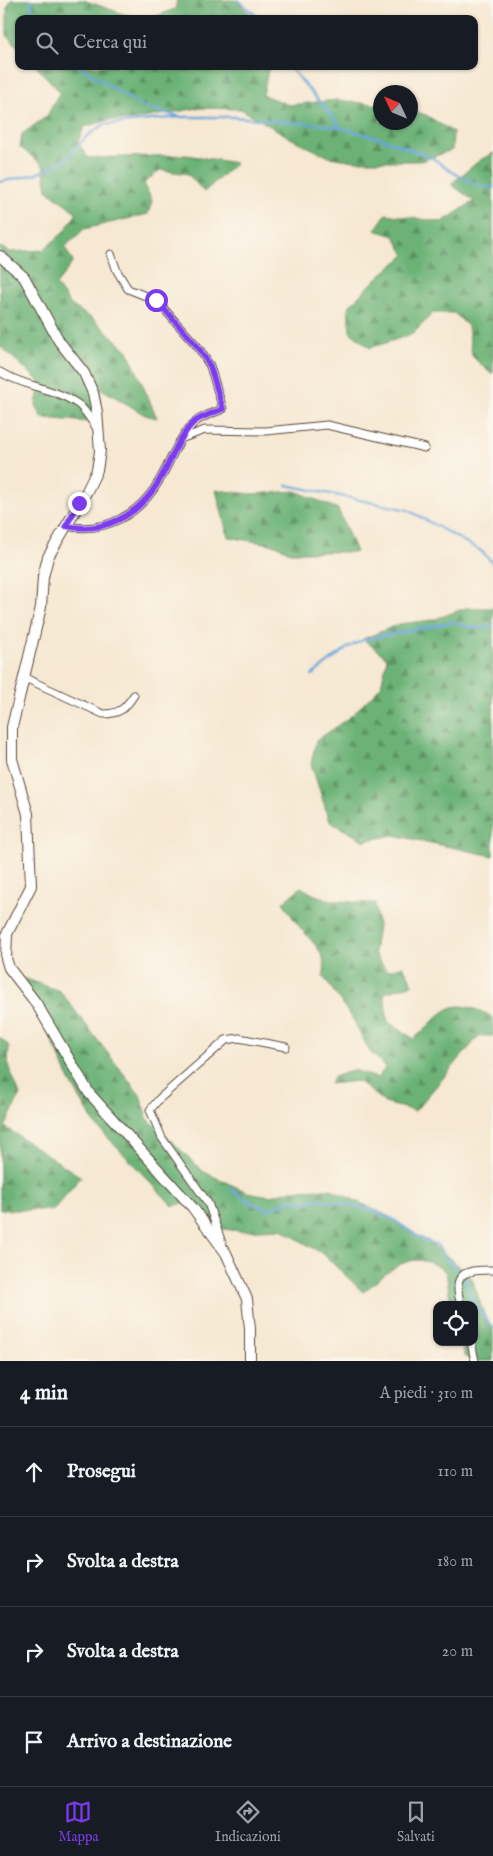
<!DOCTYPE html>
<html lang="it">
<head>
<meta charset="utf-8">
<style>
	:root { --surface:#171b24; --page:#242831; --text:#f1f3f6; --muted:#9ea1a6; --line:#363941; --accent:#7c3aed }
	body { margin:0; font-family:"IM FELL English",serif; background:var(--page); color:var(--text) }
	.controls { position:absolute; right:15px; bottom:15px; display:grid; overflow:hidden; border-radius:10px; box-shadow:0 1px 4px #0004 }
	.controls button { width:45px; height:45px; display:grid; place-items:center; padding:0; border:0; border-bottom:1px solid var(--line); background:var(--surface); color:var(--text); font:25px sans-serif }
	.compass { position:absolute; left:373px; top:85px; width:45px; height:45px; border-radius:50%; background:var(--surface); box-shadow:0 1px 4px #0004; rotate:314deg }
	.stop { position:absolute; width:15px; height:15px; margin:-11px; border:4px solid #7c3aed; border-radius:50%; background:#fff }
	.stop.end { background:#7c3aed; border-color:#fff; box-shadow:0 1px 5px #0008 }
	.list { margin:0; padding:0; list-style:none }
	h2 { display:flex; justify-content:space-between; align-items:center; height:65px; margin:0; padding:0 20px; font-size:21px }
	h2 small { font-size:16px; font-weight:400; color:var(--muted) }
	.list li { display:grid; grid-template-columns:32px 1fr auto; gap:15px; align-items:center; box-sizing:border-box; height:90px; padding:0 20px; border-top:1px solid var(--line) }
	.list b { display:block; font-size:19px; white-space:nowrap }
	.list em { font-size:16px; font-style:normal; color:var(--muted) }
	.icon { flex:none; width:28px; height:28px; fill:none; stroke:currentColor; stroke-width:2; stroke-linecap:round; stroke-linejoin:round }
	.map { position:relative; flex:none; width:493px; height:1361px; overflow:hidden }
	.search { position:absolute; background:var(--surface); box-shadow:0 1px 4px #0004; left:15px; right:15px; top:15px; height:55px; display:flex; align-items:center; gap:12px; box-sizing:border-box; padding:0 18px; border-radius:10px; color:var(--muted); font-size:19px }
	.sheet { height:425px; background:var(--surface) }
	nav { display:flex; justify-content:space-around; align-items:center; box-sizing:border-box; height:70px; border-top:1px solid var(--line); background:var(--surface); font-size:14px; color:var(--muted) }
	nav a { display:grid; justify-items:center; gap:2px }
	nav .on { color:var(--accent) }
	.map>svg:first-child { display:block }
	.forest { fill:url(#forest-firs); stroke:#546e4a }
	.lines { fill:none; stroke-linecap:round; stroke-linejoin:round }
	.stream { stroke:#69a5da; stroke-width:2.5 }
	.street-casing { stroke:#574639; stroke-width:9 }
	.secondary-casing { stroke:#574639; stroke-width:12 }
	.street { stroke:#fff; stroke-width:7 }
	.secondary { stroke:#fff; stroke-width:10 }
	.route { stroke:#7c3aed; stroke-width:6 }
</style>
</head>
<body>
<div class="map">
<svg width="493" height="1361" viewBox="0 0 493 1361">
	<defs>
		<pattern id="forest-firs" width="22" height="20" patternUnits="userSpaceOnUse" patternTransform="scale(1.25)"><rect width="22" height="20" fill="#6cb277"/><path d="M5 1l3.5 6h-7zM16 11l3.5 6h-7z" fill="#5a9161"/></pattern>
	</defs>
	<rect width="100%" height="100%" fill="#fbf7ec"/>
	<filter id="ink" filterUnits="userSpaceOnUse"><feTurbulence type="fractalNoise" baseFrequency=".02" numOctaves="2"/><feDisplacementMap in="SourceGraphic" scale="10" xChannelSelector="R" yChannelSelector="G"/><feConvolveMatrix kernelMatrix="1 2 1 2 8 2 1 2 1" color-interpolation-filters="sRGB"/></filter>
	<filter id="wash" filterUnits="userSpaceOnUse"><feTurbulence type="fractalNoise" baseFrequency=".0096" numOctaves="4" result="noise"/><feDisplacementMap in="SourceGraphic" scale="20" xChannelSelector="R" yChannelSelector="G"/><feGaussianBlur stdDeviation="1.12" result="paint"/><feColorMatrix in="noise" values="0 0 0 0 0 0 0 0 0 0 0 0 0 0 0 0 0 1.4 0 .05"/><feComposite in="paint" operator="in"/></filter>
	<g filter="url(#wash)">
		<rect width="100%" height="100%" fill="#f6e8d2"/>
		<path class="forest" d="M11,0H83L138,19H19V48L7,36V8Z
			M177,0H236L255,19H148L175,9Z
			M36,66H269L263,95L289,105L337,100L380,105V122H410L411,110L426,115L453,132L452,150L421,161H355L329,157L294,140L241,109L198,108L131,120H109L84,127L78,142L88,158L187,155L236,163L204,192L188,174L160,170L144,183L152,201L148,214L84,229L65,247L73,262L56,285L71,305L94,320L128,351L157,418L145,415L100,388V423L42,418L36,405L40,382L0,346V247L10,252L43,250L63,233L77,213L47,190L43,165L20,147L22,134L47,116L60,92Z
			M493,153V373H490L472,356L468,326L454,313H433L413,334L370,348L350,332L348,307L378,277L405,255L394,236L375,230L386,214L442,222L474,201L451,184L480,160Z
			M216,490L252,494L296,491L338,509L356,552H290L276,545L228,537Z
			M466,608H493V856L393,835L365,841L330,822L311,764L316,741L351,716L381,686L387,658L363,639L399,624L432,620Z
			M301,887C324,903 348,902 375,903L378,925L374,953L387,971L403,966L413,984L384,993L388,1022L414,1039C447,1010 448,994 493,1017V1036H479L415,1111L385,1103L358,1081L330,1084L333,1077L354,1070L377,1078L386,1067L370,1052L354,1021L323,976C330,952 308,940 296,922C291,916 288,909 283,902Z
			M24,978L60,991L140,1095L147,1118L204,1172L247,1192L270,1196L292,1190L331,1189L392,1218L442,1252L472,1278L486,1320L493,1326V1361H470L465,1356L461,1342H474V1305H451L446,1272C411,1245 392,1270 363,1292L323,1254L281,1229L240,1231L214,1228L191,1201L173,1206L95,1124L70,1081Z
			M0,1037L9,1046L8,1065L20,1095L5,1127L81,1177L53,1210H0Z"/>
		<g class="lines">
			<path class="stream" d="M31,0L33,19
				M238,0L260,19
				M79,66L141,106L181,117H235L333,126L380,138L431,157L452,172L479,186L493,187
				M289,66L341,127
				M0,182L36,174L63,162L86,137L103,125L179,117
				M287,485L408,510L481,551L493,563
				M312,675L347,648L363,640L453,622L475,628H487L493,625
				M230,1189L253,1204L269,1209L290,1200L305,1203L319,1199L372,1210L394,1220L420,1238L437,1245L448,1261L465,1277L469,1292L477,1307L493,1328"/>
		</g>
	</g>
	<g filter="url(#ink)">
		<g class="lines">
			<g class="street-casing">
				<path id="street" d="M0,372C24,387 56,388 79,405C86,411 92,422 98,430
					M183,438L205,430L266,431L327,425L425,448
					M66,526C105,534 139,515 159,481C170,463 177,440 192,425C199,417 213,413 223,409L210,366L198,347L156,300L128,289L117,271L111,254
					M23,677L103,714C119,714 125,709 134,695
					M222,1243L208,1203L162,1138L150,1110L159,1099L226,1040L239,1038L286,1047
					M461,1305C451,1272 465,1270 493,1270
					M471,1342L475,1361"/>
			</g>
			<g class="secondary-casing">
				<path id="secondary" d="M0,256L24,277L59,341L84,373L93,393L97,412L100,451L97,470L87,491L48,557L43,577L41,607L12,727V759L28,814L31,886L7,934L6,958L9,968L36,1003L89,1093L193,1208L226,1253L247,1299L250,1329V1361"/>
			</g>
			<use href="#street" class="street"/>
			<use href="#secondary" class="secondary"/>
		</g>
	</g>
	<g class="lines" filter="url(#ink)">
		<path class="route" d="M79,503L66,526C105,534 139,515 159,481C170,463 177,440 192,424C199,417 213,413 223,409L210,366L198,347L156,300"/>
	</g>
</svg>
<div class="controls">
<button><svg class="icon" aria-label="locate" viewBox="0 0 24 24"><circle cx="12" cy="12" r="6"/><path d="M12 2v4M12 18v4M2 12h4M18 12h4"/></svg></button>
</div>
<svg class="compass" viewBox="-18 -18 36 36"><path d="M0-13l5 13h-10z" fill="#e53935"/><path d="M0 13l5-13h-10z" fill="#9ea1a6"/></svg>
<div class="stop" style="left:156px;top:300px"></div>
<div class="stop end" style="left:79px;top:503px"></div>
<div class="search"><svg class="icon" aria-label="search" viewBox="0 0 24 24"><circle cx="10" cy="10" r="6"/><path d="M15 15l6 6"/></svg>Cerca qui</div>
</div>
<section class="sheet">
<h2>4 min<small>A piedi · 310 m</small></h2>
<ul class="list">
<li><svg class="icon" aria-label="ahead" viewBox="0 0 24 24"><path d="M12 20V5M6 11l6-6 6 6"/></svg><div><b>Prosegui</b></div><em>110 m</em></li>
<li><svg class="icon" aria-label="right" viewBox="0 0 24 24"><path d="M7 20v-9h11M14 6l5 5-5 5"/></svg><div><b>Svolta a destra</b></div><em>180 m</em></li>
<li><svg class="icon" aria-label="right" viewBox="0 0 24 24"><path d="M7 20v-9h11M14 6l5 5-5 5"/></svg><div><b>Svolta a destra</b></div><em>20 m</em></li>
<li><svg class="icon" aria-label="arrive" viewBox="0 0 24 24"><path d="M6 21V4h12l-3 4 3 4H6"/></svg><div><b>Arrivo a destinazione</b></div></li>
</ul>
</section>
<nav>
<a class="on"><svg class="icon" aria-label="map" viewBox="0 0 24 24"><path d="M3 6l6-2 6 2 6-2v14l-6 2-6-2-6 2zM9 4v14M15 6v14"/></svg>Mappa</a>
<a><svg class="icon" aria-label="directions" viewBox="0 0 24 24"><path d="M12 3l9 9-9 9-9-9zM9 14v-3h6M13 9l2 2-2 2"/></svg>Indicazioni</a>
<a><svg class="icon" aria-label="saved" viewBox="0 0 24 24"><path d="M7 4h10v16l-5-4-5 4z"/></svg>Salvati</a>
</nav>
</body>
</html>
